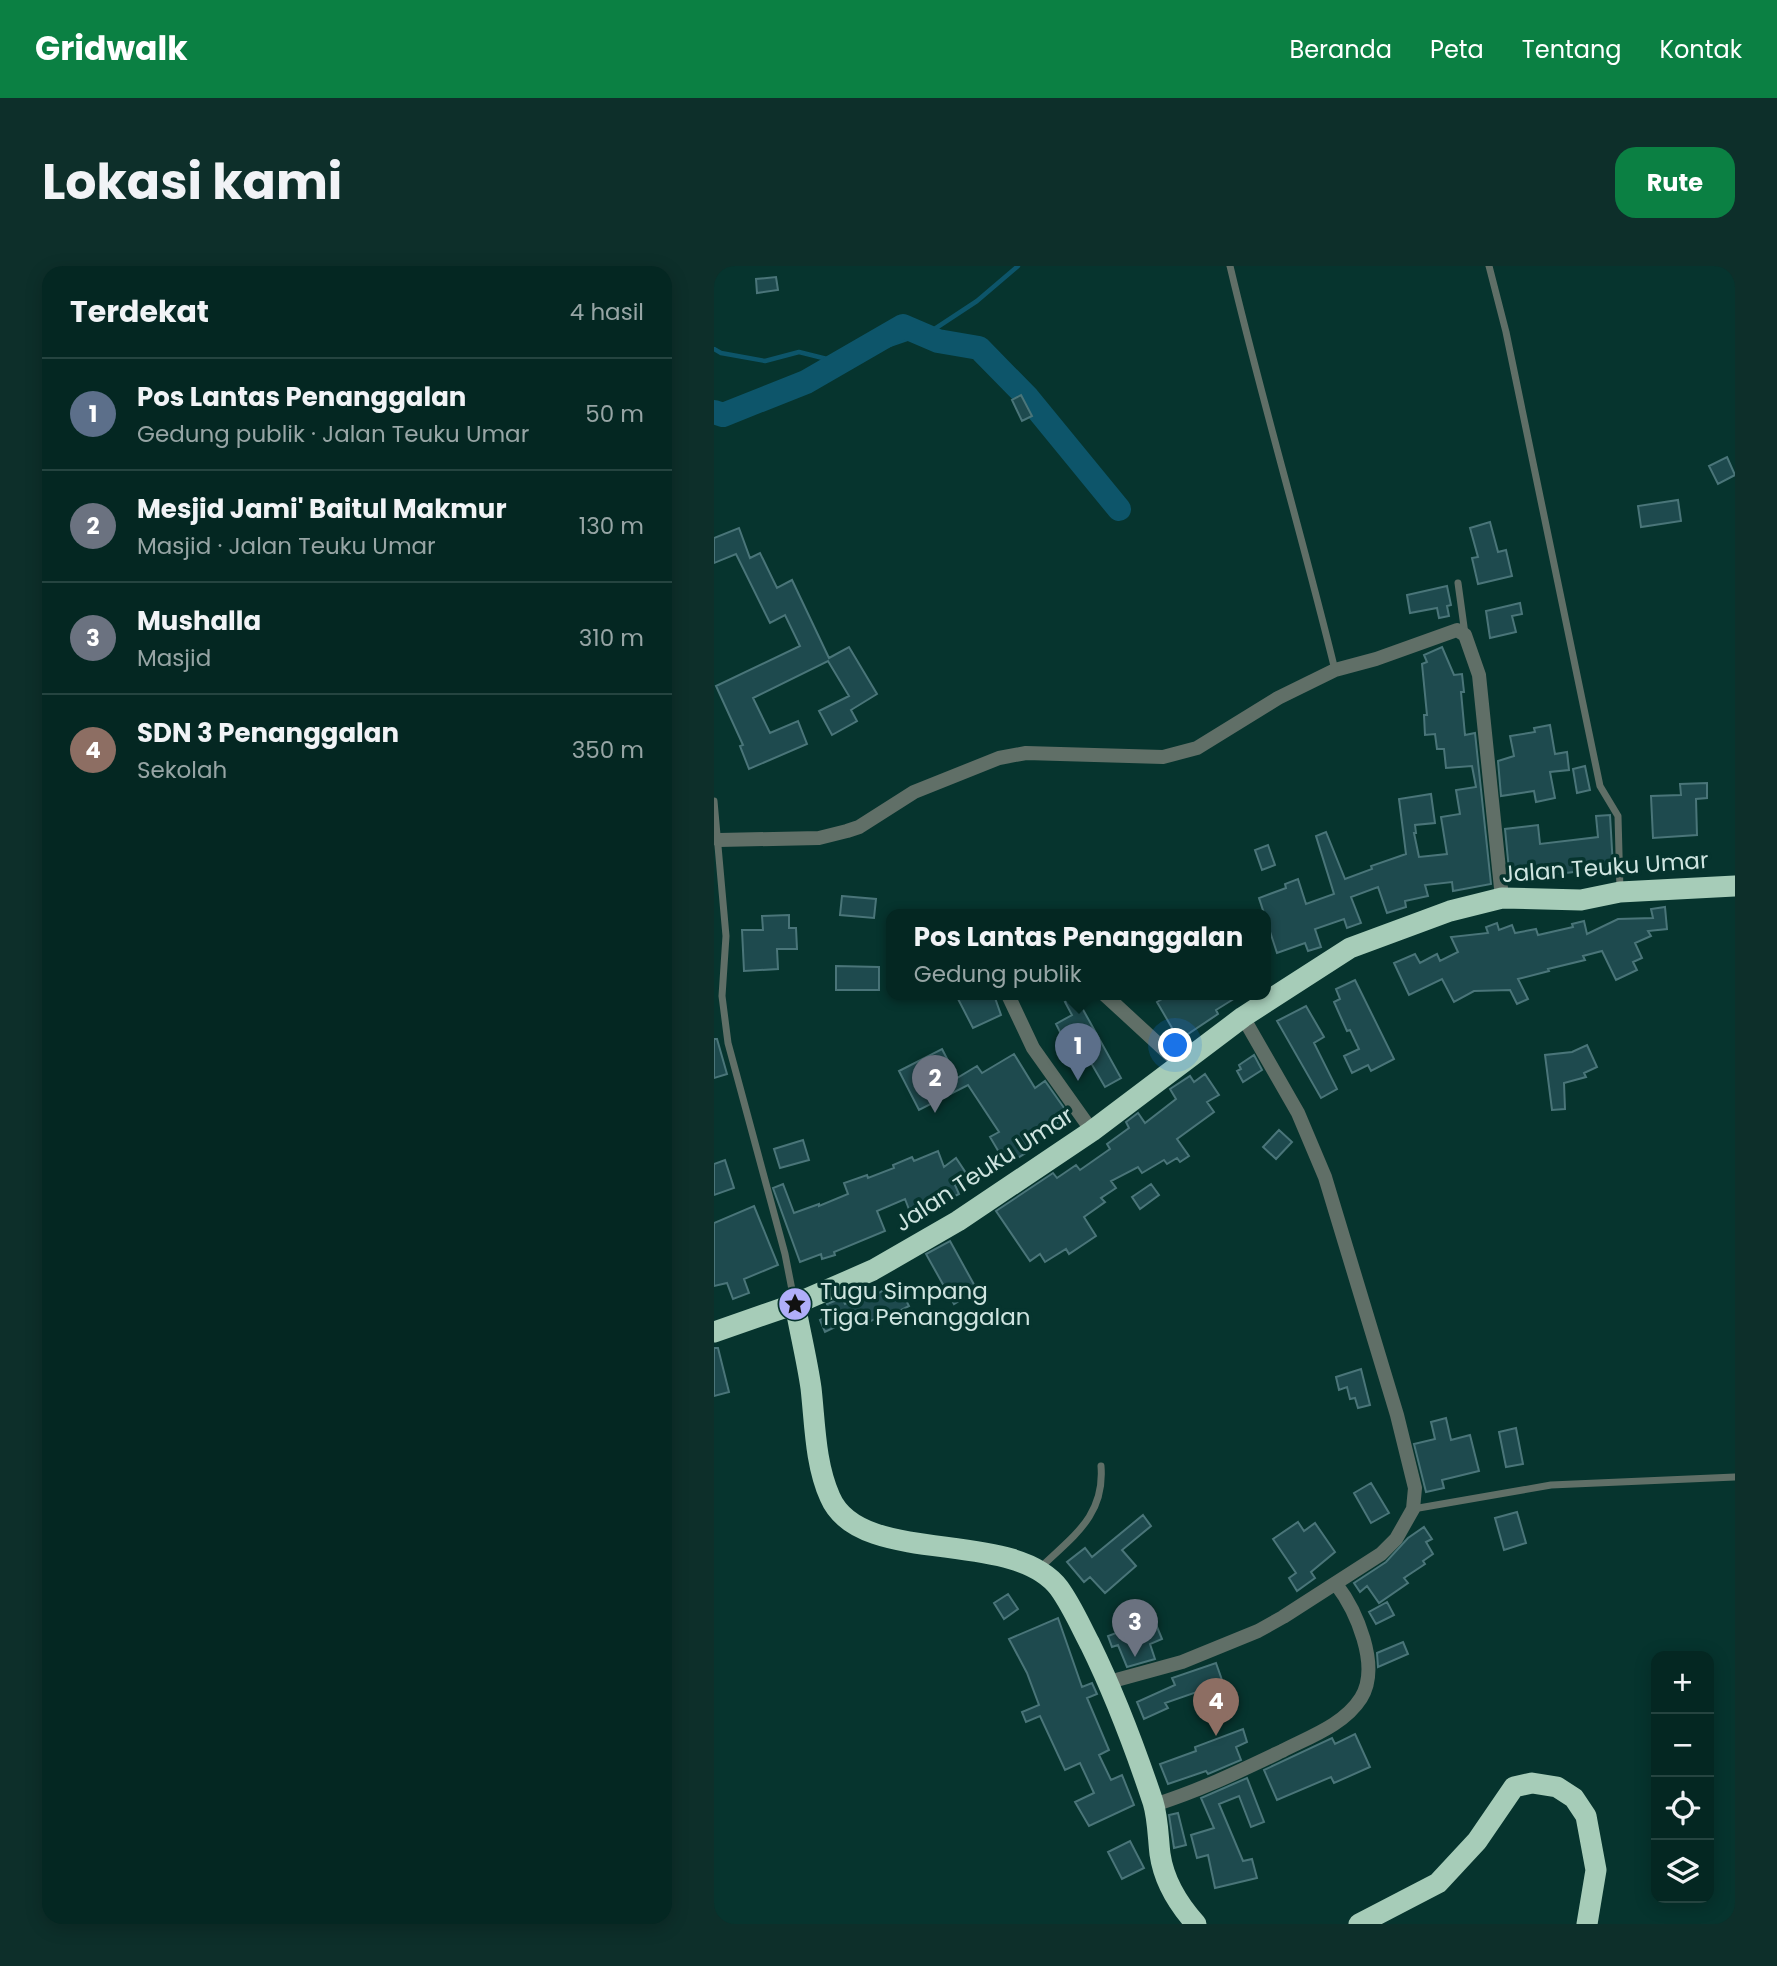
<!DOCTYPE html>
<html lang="id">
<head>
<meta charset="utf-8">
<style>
	:root { --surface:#042722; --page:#0d2f2a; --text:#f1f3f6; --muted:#97a5a5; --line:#254440; --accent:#0b8043 }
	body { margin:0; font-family:Poppins,sans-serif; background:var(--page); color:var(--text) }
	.controls { position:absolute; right:21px; bottom:21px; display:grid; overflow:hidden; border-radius:14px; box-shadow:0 4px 18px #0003 }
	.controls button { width:63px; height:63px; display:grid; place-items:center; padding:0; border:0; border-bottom:2px solid var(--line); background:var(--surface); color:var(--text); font:35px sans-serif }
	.you { position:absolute; left:462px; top:780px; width:24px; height:24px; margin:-18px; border:5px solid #fff; border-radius:50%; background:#1a73e8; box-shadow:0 0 0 10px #1a73e833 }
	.badge { display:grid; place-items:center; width:46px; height:46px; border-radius:50%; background:var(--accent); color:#fff; font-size:23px; font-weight:700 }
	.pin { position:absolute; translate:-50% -58px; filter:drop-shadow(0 2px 4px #0008) }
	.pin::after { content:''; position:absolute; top:37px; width:24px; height:21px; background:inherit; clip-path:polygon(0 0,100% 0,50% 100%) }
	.popup { position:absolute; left:172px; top:643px; width:385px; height:91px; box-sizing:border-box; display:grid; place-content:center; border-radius:14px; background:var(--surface); filter:drop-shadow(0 2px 5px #0005); font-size:23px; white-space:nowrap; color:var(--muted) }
	.popup b { font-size:26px; color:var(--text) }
	.popup::after { content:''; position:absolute; left:50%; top:100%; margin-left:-14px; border:14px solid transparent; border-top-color:var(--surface) }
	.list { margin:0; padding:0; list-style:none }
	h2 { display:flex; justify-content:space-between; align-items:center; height:91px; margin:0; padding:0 28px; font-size:30px }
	h2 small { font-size:23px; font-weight:400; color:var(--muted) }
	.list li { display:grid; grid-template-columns:46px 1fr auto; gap:21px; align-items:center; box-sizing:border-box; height:112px; padding:0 28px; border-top:2px solid var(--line) }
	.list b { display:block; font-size:26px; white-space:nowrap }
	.list p { margin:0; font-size:23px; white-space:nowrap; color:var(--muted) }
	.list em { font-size:23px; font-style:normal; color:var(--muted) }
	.icon { flex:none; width:38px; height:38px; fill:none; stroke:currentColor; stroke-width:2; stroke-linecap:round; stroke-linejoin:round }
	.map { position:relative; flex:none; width:1021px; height:1658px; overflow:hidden; border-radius:21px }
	header { display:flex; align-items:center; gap:42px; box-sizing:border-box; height:98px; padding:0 35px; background:var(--accent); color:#fff }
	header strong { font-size:33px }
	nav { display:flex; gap:38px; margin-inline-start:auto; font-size:24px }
	.intro { display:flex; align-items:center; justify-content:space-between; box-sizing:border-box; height:168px; padding:0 42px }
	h1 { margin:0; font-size:49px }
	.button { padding:18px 32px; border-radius:21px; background:var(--accent); color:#fff; font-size:24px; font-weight:700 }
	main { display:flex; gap:42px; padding:0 42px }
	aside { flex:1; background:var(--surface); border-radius:21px; box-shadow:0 4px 18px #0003 }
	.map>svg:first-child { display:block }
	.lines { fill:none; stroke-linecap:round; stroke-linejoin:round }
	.stream { stroke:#0d556a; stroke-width:4.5 }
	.river { stroke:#0d556a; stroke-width:24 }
	.building { fill:#1e4a4e; stroke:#4a7579; stroke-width:2 }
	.lane { stroke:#606f67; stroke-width:7 }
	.street { stroke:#606f67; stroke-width:14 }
	.highway { stroke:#a6ccb8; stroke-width:21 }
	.labels { text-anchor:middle; stroke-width:7; stroke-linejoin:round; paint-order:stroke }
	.street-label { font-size:23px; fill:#cfe5e1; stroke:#06342e }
	.poi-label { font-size:23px; fill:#cfe5e1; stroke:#06342e; text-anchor:start }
</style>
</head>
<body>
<header>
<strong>Gridwalk</strong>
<nav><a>Beranda</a><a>Peta</a><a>Tentang</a><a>Kontak</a></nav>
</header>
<div class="intro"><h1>Lokasi kami</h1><a class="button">Rute</a></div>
<main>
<aside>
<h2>Terdekat<small>4 hasil</small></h2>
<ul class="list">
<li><span class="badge" style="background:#5c6f8a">1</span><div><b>Pos Lantas Penanggalan</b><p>Gedung publik · Jalan Teuku Umar</p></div><em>50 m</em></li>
<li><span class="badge" style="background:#6b7280">2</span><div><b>Mesjid Jami' Baitul Makmur</b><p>Masjid · Jalan Teuku Umar</p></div><em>130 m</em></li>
<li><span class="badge" style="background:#6b7280">3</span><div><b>Mushalla</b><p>Masjid</p></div><em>310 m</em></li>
<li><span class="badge" style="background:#8d6e63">4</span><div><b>SDN 3 Penanggalan</b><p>Sekolah</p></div><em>350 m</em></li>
</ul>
</aside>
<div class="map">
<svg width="1021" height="1658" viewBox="0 0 1021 1658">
	<rect width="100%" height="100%" fill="#06342e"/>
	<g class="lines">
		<path class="stream" d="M0,83L7,87L51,95L85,86L117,94L134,93L219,64L263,35L304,0"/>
		<path class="river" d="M0,146L9,149L92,116L189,60L224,75L265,82L314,132L405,243"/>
	</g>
	<path class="building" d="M62,11L64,24L43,27L42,13Z
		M307,129L318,150L308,155L298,134Z
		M1013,191L1021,209L1004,218L995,200Z
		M964,234L967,255L927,261L924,240Z
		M776,256L784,286L792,284L798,310L764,318L758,292L764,291L756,262Z
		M25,262L36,292L46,287L63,322L78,314L115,392L135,381L163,428L137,444L143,455L118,469L105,445L135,430L114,395L39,432L56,467L84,455L93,478L35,503L26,480L29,479L2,420L86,380L71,349L56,357L22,288L0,297V272Z
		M733,320L737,339L733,340L735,350L725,352L723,342L696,347L693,329Z
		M806,337L808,348L798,350L802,366L776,372L772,345Z
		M728,381L740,409L748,408L750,426H747L751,469L761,467L777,618L739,625L738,616L711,619L714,630L691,635L692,641L673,647L664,621L637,631L647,657L633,662L630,653L601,663L607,681L594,685L591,677L563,687L545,632L572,622L571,618L584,613L592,638L620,628L602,570L612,566L631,613L658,603L657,600L692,588L685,533L717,528L721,557L701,559L702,567H700L705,591L733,588L727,551L746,548L742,524L762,521L758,500L732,502L730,483H723L721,468L711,469L710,449H713L708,398L713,396L710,389Z
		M836,459L841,488L853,486L855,504L836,506L841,532L822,536L820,525L787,530L784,495L800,490L796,470L821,466L820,462Z
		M871,500L876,524L863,527L859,503Z
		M993,517V532L982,533L983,569L939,572L937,530L967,529L966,518Z
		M896,549L899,601L796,614L791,563L824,559L826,578L884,571L882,550Z
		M554,579L561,599L548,604L541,584Z
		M128,630L162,633L160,652L126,649Z
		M951,641L953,663L934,665L937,670L921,677L928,692L919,696L923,704L902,714L888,685L869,690L871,694L834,703L835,705L804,713L814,733L803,738L796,724L760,725L740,736L728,713L695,729L680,697L701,688L706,697L723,688L726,695L744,686L737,671L774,667L772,661L783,657L785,664L798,659L801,667L822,663L824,669L859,661L858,658L870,655L873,668L904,653L939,652L937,643Z
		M75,649V662H82L83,683H63L64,703L30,705L28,664H49L48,650Z
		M122,700L165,701V724H122Z
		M641,714L680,793L657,805L654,799L638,807L630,790L645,783L636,764L633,765L620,736L626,733L622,723Z
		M242,729H280L287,749L259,762Z
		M455,729H526L502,744L504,748L465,774L443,736Z
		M362,731L407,812L391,821L366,778L355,784L342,758L358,749L351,736Z
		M592,740L610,771L600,777L623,823L607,832L563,755Z
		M0,773H3L13,808L0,812Z
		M873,779L883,801L870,807L872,811L850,817L851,843L838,844L831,789L858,786Z
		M228,783L243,812L263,800L268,807L300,788L321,822L331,815L355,849L336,862L338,865L313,882L315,885L302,893L296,883L286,888L276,871L285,866L254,819L205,844L185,805Z
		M540,789L548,804L529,816L523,805L527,803L525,799Z
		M491,808L505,829L493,836L500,846L463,873L475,890L466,896L463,892L453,898L450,894L428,907L424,901L397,915L402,922L387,932L391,936L370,951L382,970L355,988L352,983L331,996L326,988L316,995L282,945L339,907L343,912L362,899L366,904L396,883L393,878L415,862L412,856L424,847L431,857L462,833L456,823L476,810L480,816Z
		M565,864L578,876L562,893L549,881Z
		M89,874L95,894L66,902L60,883Z
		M224,885L230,901L242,892L254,910L241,919L245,928L222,940L220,936L196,946L191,933L163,945L171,965L120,986L121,989L108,993L107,988L86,996L59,922L69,918L80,947L105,938V940L134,928L130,917L153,909L154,912L180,902L179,899L198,891L200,895Z
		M11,894L20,922L0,929V898Z
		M437,918L445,929L426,943L418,931Z
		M40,940L64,999L30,1013L35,1027L19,1033L13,1017L0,1020V957Z
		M236,975L263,1024L240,1038L212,988Z
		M183,1017L195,1040L176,1050L174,1047L146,1060L142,1051L111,1066L106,1054L118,1048L113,1038L128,1032L131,1038L159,1025L161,1029Z
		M0,1082H4L15,1126L0,1130Z
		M647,1103L656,1139L644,1142L641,1132L636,1133L633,1121L625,1124L622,1111Z
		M732,1152L737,1174L756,1169L765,1205L728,1214L730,1222L712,1226L700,1178L721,1173L717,1156Z
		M802,1162L809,1198L792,1201L785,1166Z
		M657,1217L675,1247L657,1257L640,1227Z
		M803,1246L812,1277L790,1284L781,1252Z
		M429,1249L437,1260L408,1284L422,1300L391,1327L376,1311L370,1316L353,1296L371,1282L378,1291Z
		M584,1256L590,1265L601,1257L621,1286L597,1306L601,1312L583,1325L575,1312L582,1307L559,1273Z
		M710,1261L718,1273L712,1276L719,1288L709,1295L711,1298L690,1312L694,1317L665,1337L653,1320L646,1326L640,1317L672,1296L694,1272Z
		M294,1328L304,1343L290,1353L280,1337Z
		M673,1336L680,1349L662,1358L655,1346Z
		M344,1352L368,1421L378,1417L383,1428L373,1432L395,1484L385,1489L397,1514L408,1509L420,1539L375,1560L361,1536L380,1527L366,1497L351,1504L326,1450L312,1456L308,1446L325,1439L313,1407L295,1373Z
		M441,1356L448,1373L436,1378L441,1393L413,1401L404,1379L398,1381L394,1370L415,1362L417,1367Z
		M689,1376L694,1388L664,1401L663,1387Z
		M502,1397L509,1417L451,1437L454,1442L430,1453L423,1436L461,1419L458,1412Z
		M529,1463L533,1476L522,1481L527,1494L494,1508L492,1505L454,1518L446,1498L482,1485L481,1481Z
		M641,1468L656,1501L620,1517L617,1511L563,1534L550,1504L618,1472L621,1478Z
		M533,1512L550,1556L537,1561L525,1530L505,1538L529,1595L538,1593L543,1612L501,1622L494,1589L483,1592L477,1569L500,1562L487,1532Z
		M464,1547L472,1579L460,1582L455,1549Z
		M416,1575L430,1602L408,1613L394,1586Z"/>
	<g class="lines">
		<path class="lane" d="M516,0C548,135 588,269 621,404
			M775,0L792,66L886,520L904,550L906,625
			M744,317L751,368
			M0,535L12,670L8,730L14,777L71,988L80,1034
			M699,1243L837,1219L1021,1211
			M326,1302C359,1270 391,1250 387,1200"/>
		<path class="street" d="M5,574L105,572L133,565L145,561L200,526L285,492L312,487L449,491L483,482L564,432L621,404L662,393L743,364L751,369L765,409L788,632
			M294,729L319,782L378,865
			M391,729L467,799
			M395,1416L468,1396L544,1365L569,1351L667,1288L682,1273L699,1243L701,1222L683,1149L611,911L584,847L529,751
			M440,1539C487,1524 524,1506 568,1485C595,1471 630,1459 647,1432C667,1400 642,1344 622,1318"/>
		<path class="highway" d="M81,1038C86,1066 93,1094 97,1122C101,1157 101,1198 116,1231C146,1302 299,1261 345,1322C358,1340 366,1359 376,1378C401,1429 421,1482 439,1536C444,1552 444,1571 446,1588C450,1616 464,1638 482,1658
			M0,1066L81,1038L159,1004L244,955L378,865L529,751L636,682L736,645L788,632L867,634L906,626L1021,620
			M645,1658L724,1617L763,1575L800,1521L818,1517L843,1521L860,1532L872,1550L882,1604L873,1658"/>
	</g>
	<defs>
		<g id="sight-disc" transform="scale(1.75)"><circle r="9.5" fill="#b0aefa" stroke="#06342e"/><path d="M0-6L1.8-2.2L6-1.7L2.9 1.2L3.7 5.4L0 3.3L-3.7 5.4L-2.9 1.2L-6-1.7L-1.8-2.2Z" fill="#111"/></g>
	</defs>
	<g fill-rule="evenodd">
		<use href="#sight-disc" x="81" y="1038"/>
	</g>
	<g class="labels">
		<g class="street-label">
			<text transform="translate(891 601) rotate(-4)" y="8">Jalan Teuku Umar</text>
			<text transform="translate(270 903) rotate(-33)" y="8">Jalan Teuku Umar</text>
		</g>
		<g class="poi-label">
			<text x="106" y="1033">Tugu Simpang<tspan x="106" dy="26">Tiga Penanggalan</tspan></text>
		</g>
	</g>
</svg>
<div class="controls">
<button>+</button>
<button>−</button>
<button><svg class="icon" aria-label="locate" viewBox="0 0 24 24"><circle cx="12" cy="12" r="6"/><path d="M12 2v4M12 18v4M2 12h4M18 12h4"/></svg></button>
<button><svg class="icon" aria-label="layers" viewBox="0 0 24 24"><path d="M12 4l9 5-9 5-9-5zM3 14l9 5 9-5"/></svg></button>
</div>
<div class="you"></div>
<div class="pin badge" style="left:364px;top:815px;background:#5c6f8a">1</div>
<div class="popup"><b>Pos Lantas Penanggalan</b>Gedung publik</div>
<div class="pin badge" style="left:221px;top:847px;background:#6b7280">2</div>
<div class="pin badge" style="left:421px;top:1391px;background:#6b7280">3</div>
<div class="pin badge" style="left:502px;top:1470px;background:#8d6e63">4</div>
</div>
</main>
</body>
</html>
